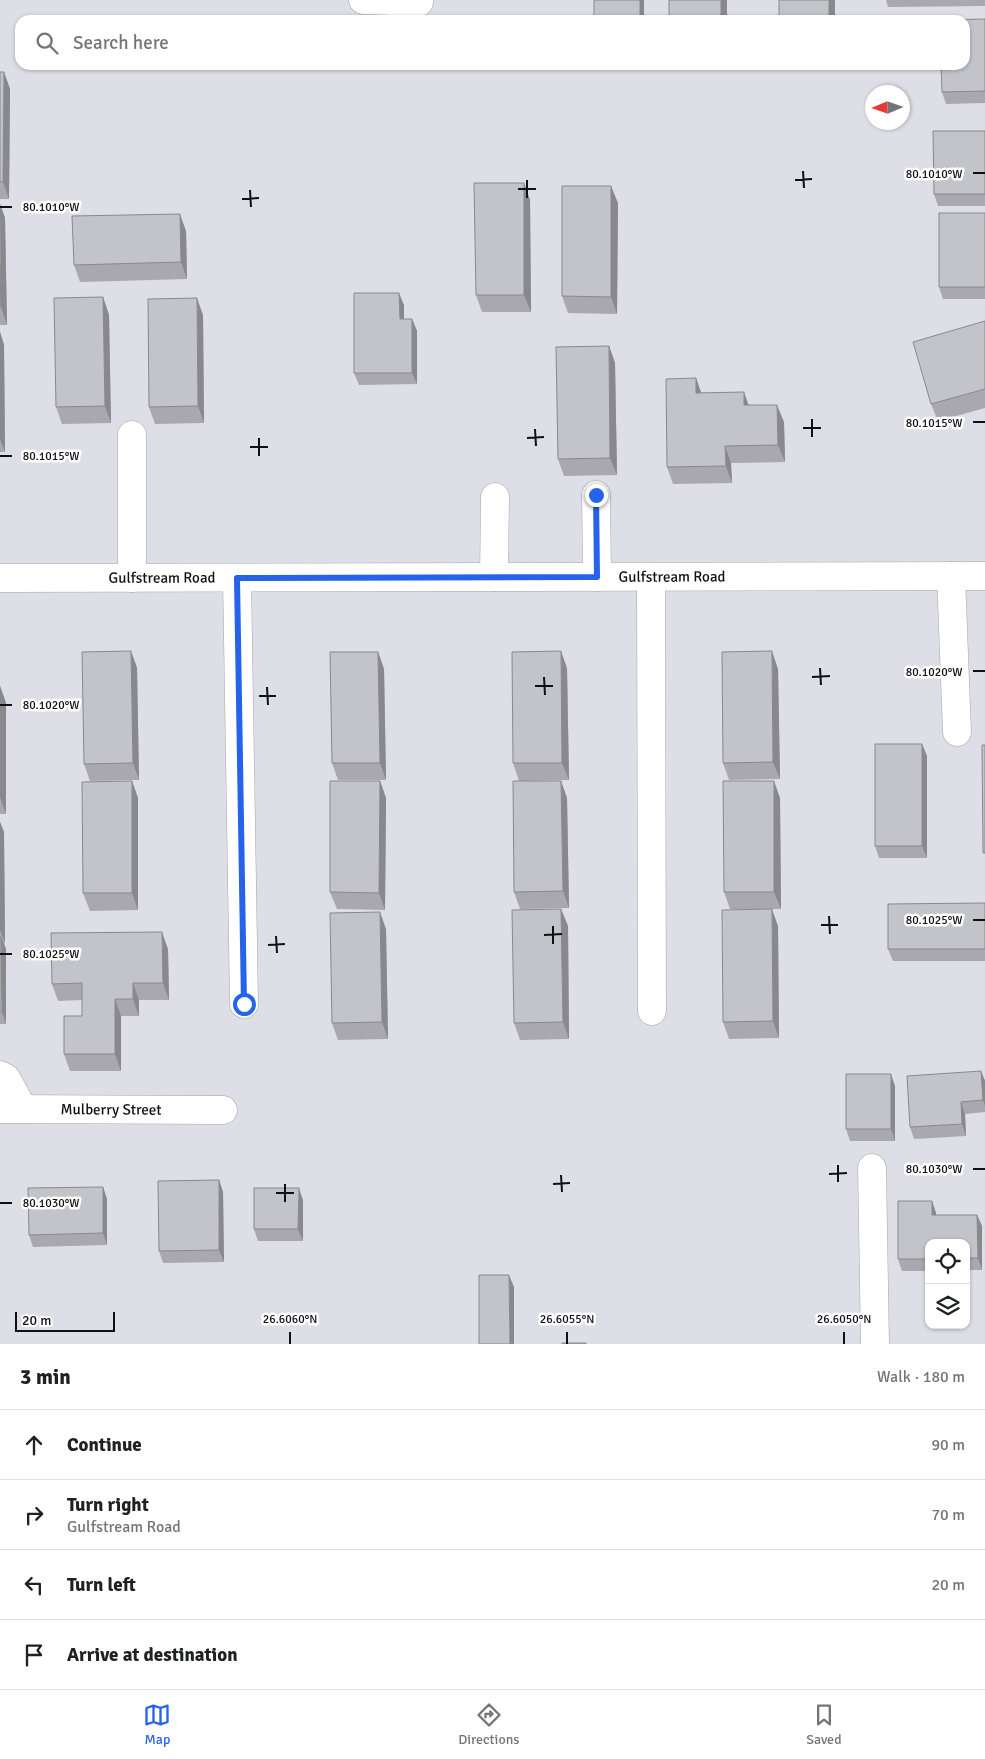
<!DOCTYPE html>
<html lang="en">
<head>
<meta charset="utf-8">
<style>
	:root { --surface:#fff; --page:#f6f6f6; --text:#202124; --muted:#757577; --line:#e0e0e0; --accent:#2563eb }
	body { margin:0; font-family:Signika,sans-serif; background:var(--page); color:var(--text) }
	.controls { position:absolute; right:15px; bottom:15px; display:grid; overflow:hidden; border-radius:10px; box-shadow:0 1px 4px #0004 }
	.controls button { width:45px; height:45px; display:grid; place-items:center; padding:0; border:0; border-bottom:1px solid var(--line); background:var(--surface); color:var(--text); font:25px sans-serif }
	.compass { position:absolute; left:865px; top:85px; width:45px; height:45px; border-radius:50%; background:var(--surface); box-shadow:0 1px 4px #0004; rotate:268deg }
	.scale { position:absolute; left:15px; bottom:12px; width:100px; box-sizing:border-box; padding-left:5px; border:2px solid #101013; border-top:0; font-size:14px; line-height:18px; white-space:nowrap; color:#101013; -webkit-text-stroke:4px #fff; paint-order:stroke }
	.stop { position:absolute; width:15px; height:15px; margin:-11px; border:4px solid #2563eb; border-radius:50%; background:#fff }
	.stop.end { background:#2563eb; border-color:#fff; box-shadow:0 1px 5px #0008 }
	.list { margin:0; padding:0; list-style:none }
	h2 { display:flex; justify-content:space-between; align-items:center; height:65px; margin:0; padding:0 20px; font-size:21px }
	h2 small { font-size:16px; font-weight:400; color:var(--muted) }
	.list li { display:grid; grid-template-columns:32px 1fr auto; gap:15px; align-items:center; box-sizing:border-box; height:70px; padding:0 20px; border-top:1px solid var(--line) }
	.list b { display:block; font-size:19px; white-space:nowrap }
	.list p { margin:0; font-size:16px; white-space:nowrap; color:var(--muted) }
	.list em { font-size:16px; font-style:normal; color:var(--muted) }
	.icon { flex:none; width:28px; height:28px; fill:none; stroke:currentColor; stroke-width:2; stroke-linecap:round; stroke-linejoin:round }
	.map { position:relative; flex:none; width:985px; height:1344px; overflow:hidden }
	.search { position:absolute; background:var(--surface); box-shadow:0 1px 4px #0004; left:15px; right:15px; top:15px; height:55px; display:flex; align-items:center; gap:12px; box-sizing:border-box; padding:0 18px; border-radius:15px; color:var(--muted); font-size:19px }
	.sheet { height:345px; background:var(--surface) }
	nav { display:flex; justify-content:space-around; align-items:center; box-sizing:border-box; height:70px; border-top:1px solid var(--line); background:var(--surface); font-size:14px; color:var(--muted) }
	nav a { display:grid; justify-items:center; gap:2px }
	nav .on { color:var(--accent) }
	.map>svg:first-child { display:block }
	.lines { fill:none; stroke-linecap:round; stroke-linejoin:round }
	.minor-casing { stroke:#a4a4ab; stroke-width:29 }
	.minor { stroke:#fff; stroke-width:28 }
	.wall { fill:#a8a8ae }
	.shaded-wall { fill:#88888d }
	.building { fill:#c3c3ca; stroke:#88888d }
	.route { stroke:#2563eb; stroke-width:6 }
	.ticks { fill:none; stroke:#101013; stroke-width:2 }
	.labels { text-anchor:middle; stroke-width:5; stroke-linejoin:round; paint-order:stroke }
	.street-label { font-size:15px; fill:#101013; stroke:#fff }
	.ticks-label { font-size:12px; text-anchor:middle; fill:#101013; stroke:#fff; stroke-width:5; stroke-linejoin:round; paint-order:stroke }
</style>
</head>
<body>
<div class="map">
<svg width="985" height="1344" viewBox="0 0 985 1344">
	<rect width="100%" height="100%" fill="#dedee6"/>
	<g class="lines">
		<g class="minor-casing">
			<g id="minor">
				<path d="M363,0L419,2V0"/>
				<path d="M132,435V578"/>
				<path d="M596,495L597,577"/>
				<path d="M951,576L957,732"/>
				<path d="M494,577L495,497"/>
				<path d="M651,577L652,1011"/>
				<path id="s1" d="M0,578L985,576"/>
				<path d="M237,578L244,1004"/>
				<path d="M0,1075L6,1078L23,1109"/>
				<path id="s2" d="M0,1109L223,1110"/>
				<path d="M872,1168L875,1344"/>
			</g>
		</g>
		<use href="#minor" class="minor"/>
	</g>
	<path class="wall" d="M886,0H985V6L888,7Z
		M985,19V103L946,104L942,92Z
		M0,72H4L10,89L9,199H0Z
		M985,131V206H938L934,194Z
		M524,183L530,200L531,312H482L476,295Z
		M618,203L617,314L568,313L562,296Z
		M0,204L5,218L7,325H0Z
		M985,213V299H943L939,287Z
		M186,231L187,279L80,282L74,265Z
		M103,297L109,315L111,423L62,424L56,407Z
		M404,305V319H412L417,331V384L359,385L354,373Z
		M203,315L204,423L155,424L149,407Z
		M985,321V408L938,421L931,404Z
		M0,332L4,345L5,452H0Z
		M609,346L615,363L617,475L564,476L558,459Z
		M696,378L701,393L749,405L784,422L785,462L731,463L732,483L673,484L667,467Z
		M131,651L137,668L139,780L90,781L84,764Z
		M378,652L384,669L386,780H338L332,763Z
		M567,668L569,780L519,781L513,763Z
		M778,669L780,779L729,780L723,763Z
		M0,686L6,703V814H0Z
		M922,744L927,756V858H879L875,846Z
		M132,781L138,798V910L90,911L83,893Z
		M380,781L386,798L385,910L337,909L330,892Z
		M561,781L567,798L569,908L520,909L514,892Z
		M780,798L781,909H730L724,892Z
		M0,822L4,832L5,943H4L6,949V1024H0Z
		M985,903V961H893L888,949Z
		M561,909L568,926L569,1039L520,1040L514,1023Z
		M778,926L779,1038L729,1039L723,1022Z
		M386,929L388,1039L338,1040L332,1023Z
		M168,949L169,1000H139V1016H121V1071H70L64,1054L82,1016V1000L58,1001L52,984Z
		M981,1071L985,1081V1112L965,1114L966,1136L914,1139L910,1127Z
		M895,1086V1141H850L846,1129Z
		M219,1180L223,1192L224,1262L163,1263L159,1251Z
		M103,1187L107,1199V1245L33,1247L29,1235Z
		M303,1200V1241H258L254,1229Z
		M932,1201L936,1213V1215H977L982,1226V1270H966V1243H929V1271H902L898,1259Z"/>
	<path class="shaded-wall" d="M640,0H644V20H640Z
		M721,0H727V20H721Z
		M829,0H835V20H829Z
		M4,72L10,89L9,199L3,182Z
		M524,183L530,200L531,312L524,295Z
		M611,186L618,203L617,314L611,297Z
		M0,204L5,218L7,325L1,307Z
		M180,214L186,231L187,279L181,262Z
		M399,293L404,305V331L400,319Z
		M103,297L109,315L111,423L105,406Z
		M197,298L203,315L204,423L198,406Z
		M412,319L417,331V384L412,373Z
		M0,332L4,345L5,452L0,439Z
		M609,346L615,363L617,475L610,458Z
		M696,378L702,395L696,393Z
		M744,392L750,409L744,405Z
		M777,405L784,422L785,462L778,445Z
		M725,446L731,463L732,483L726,466Z
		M131,651L137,668L139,780L133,763Z
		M561,651L567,668L569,780L562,763Z
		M772,651L778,669L780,779L773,762Z
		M378,652L384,669L386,780L380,763Z
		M0,686L6,703V814L0,797Z
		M922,744L927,756V858L922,846Z
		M132,781L138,798V910L132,893Z
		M380,781L386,798L385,910L379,893Z
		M561,781L567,798L569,908L563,891Z
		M774,781L780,798L781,909L774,892Z
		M0,822L4,832L5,943L0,930Z
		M561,909L568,926L569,1039L563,1022Z
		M772,909L778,926L779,1038L773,1021Z
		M380,912L386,929L388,1039L382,1022Z
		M162,932L168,949L169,1000L163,983Z
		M1,937L6,949V1024L2,1012Z
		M133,983L139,1000V1016L133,999Z
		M115,999L121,1016V1071L115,1054Z
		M981,1071L985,1081V1106L983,1100Z
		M891,1074L895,1086V1141L891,1129Z
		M961,1102L965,1114L966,1136L962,1124Z
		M219,1180L223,1192L224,1262L219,1250Z
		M103,1187L107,1199V1245L103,1233Z
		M299,1188L303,1200V1241L298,1229Z
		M932,1201L936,1213V1227L932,1215Z
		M977,1215L982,1226V1270L978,1258Z
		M509,1275L514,1287V1344H510Z"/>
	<path class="building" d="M594,0H640V20H594Z
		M669,0H721V20H669Z
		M779,0H829V20H779Z
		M985,19V91L942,92L941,65H965V20H941Z
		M0,72H4L3,182H0Z
		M933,131H985V194H934Z
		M474,183H524V295H476Z
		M562,186H611V297L562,296Z
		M939,213H985V287H939Z
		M180,214L181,262L74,265L72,216Z
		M0,263L1,307H0Z
		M354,293H399L400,319H412V373H354Z
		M103,297L105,406L56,407L54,298Z
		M197,298L198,406L149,407L148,299Z
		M985,321V389L931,404L913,342Z
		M609,346L610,458L558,459L556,347Z
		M696,378V393L744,392V405H777L778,445L725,446L726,466L667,467L666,379Z
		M131,651L133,763L84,764L82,652Z
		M561,651L562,763H513L512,652Z
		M772,651L773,762L723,763L722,652Z
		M330,652H378L380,763H332Z
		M875,744H922V846H875Z
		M982,745H985V853H983Z
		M132,781V893H83L82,782Z
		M330,781H380L379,893L330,892Z
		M513,781H561L563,891L514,892Z
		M723,781H774V892H724Z
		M985,903V949H888V904Z
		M561,909L563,1022L514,1023L512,910Z
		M772,909L773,1021L723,1022L722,910Z
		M380,912L382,1022L332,1023L330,913Z
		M162,932L163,983H133V999H115V1054H64V1016H82V983L52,984L51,933Z
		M0,937H1L2,1012H0Z
		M981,1071L983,1100L961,1102L962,1124L910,1127L907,1076Z
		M846,1074H891V1129H846Z
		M219,1180V1250L159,1251L158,1181Z
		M103,1187V1233L29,1235L28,1188Z
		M254,1188H299L298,1229H254Z
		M898,1201H932V1215H977L978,1258H966V1243H929V1259H898Z
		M479,1275H509L510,1344H479Z
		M562,1343H586V1344H562Z"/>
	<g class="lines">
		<path class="route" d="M244,1004L237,578L597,577L596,495"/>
	</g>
	<path class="ticks" d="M803,171L804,188M973,173H985M527,180V198M795,180L812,179M518,189H536M250,190L251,207M242,199L259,198M0,207H12M812,419V437M973,422H985M803,428H821M535,429L536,446M259,438V456M527,438L544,437M250,447H268M0,456H12M820,668L821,685M973,671H985M544,677L545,695M812,677L830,676M535,686H553M267,687L268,705M259,696H276M0,705H12M829,916L830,934M973,920H985M821,925H838M553,926V944M544,935L562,934M276,936L277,953M268,945L285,944M0,954H12M838,1165V1182M973,1169H985M829,1174L847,1173M561,1175L562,1192M285,1184V1202M553,1184L570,1183M276,1193H294M0,1203H12M290,1332V1344M567,1332V1344M844,1332V1344"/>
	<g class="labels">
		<g class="street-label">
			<text dy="5" stroke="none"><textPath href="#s1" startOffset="672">Gulfstream Road</textPath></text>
			<text dy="5" stroke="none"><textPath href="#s1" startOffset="162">Gulfstream Road</textPath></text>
			<text dy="5" stroke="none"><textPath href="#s2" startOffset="111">Mulberry Street</textPath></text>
		</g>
	</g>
	<g class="ticks-label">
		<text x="934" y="178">80.1010°W</text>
		<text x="51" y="211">80.1010°W</text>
		<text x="934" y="427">80.1015°W</text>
		<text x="51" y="460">80.1015°W</text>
		<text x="934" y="676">80.1020°W</text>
		<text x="51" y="709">80.1020°W</text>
		<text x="934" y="924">80.1025°W</text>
		<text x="51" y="958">80.1025°W</text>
		<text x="934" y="1173">80.1030°W</text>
		<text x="51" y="1207">80.1030°W</text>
		<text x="290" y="1323">26.6060°N</text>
		<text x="567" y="1323">26.6055°N</text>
		<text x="844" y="1323">26.6050°N</text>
	</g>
</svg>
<div class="controls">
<button><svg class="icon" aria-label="locate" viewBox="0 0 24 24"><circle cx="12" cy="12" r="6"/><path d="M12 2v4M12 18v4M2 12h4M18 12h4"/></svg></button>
<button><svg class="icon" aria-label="layers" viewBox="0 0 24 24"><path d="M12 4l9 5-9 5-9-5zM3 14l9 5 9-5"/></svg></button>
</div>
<svg class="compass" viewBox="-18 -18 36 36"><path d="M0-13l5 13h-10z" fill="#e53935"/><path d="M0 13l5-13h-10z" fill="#757577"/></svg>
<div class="scale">20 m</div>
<div class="stop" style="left:244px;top:1004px"></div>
<div class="stop end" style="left:596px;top:495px"></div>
<div class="search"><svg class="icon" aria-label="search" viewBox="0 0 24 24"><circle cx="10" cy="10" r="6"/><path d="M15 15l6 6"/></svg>Search here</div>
</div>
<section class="sheet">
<h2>3 min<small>Walk · 180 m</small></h2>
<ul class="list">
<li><svg class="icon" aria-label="ahead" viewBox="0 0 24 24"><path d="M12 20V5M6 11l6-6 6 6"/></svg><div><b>Continue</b></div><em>90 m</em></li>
<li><svg class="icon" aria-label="right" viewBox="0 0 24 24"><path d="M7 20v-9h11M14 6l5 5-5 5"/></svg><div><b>Turn right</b><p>Gulfstream Road</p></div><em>70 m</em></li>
<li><svg class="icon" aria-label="left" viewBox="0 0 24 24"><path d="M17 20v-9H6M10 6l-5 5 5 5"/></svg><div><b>Turn left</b></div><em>20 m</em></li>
<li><svg class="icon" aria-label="arrive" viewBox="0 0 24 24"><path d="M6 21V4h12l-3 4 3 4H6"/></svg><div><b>Arrive at destination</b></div></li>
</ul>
</section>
<nav>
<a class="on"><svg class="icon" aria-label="map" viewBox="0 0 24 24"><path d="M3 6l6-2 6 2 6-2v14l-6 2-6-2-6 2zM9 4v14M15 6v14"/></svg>Map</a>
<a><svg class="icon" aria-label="directions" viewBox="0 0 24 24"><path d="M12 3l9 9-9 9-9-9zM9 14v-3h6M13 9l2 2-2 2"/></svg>Directions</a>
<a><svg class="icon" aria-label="saved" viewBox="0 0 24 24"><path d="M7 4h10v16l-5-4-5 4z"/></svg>Saved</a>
</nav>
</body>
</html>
